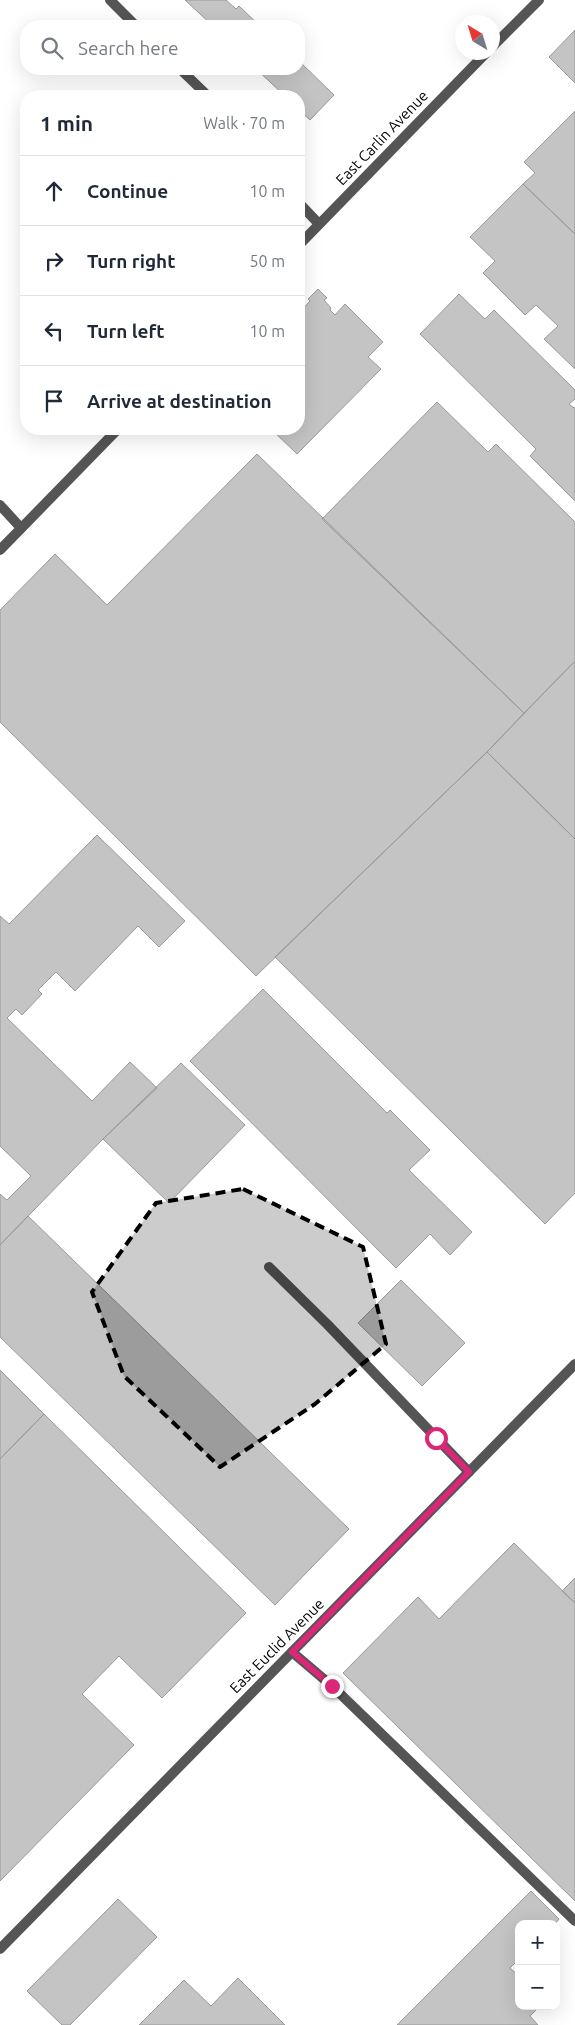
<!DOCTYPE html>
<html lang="en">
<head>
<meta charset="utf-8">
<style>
	:root { --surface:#fff; --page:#f2f2f3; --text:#1f2937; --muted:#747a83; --line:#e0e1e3 }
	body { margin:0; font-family:Ubuntu,sans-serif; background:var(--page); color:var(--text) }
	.controls { position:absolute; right:15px; bottom:15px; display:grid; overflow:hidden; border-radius:10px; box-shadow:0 5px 20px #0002 }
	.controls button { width:45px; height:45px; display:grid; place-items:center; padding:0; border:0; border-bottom:1px solid var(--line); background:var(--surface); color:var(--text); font:25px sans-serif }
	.compass { position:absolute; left:455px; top:15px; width:45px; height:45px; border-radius:50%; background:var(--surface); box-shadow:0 5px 20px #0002; rotate:322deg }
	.stop { position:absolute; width:15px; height:15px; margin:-11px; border:4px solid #db2777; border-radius:50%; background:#fff }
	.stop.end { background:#db2777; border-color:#fff; box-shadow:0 1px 5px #0008 }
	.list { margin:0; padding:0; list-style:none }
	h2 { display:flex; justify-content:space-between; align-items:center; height:65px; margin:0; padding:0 20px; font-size:21px }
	h2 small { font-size:16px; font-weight:400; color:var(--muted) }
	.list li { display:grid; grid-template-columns:32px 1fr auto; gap:15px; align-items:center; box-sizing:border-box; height:70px; padding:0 20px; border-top:1px solid var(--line) }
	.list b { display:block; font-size:19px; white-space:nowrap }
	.list em { font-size:16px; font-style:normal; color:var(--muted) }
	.icon { flex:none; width:28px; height:28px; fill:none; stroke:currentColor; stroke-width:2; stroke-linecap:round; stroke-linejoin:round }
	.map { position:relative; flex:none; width:575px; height:2025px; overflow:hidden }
	.search { position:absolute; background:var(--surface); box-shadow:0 5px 20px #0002; left:20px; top:20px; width:285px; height:55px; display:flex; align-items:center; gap:12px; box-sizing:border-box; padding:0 18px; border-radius:20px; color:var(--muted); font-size:19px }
	.panel { position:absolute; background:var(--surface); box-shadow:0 5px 20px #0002; left:20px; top:90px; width:285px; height:345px; border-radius:20px }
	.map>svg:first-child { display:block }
	.building { fill:#c4c4c4; stroke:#999 }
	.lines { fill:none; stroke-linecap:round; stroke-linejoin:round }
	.service { stroke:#555; stroke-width:10 }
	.minor { stroke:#555; stroke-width:10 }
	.route { stroke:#db2777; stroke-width:6 }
	.marked { fill:#000; fill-opacity:0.2; stroke:#000; stroke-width:4; stroke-dasharray:10 6; stroke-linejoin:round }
	.labels { text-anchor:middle; stroke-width:4; stroke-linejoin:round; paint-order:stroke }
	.street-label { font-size:15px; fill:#000; stroke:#fff }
</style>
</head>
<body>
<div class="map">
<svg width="575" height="2025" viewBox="0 0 575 2025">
	<rect width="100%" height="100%" fill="#fff"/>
	<path class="building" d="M185,0H226L236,9L239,6L260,26H213Z
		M575,30V83L549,57Z
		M299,61L334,95L310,120L299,110V96H285L256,69H299Z
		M575,111V234L523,184L535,173L524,162Z
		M523,184L575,234V369L544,339L558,326L536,305L525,315L483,273L495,261L470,237Z
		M318,289L327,298L324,300L331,308L330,310L335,315L345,304L383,342L368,357L381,369L297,454L271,429H299V313L310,301L308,299Z
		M459,294L485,319L494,310L575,390V399L569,404L574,408L575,407V501L530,456L536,449L420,334Z
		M437,402L488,452L496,444L575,522V661L524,713L322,519Z
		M257,454L524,713L487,752L256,976L0,722V610L55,554L107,605Z
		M575,661V839L487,752Z
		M487,752L575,839V1193L545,1224L275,957Z
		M97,835L185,921L159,947L138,926L75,991L56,972L38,990L42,994L22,1015L16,1009L7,1018L92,1101L130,1062L157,1088L103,1139L0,1245V1194L7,1200L31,1176L0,1146V916L9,924Z
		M263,989L387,1113L390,1110L430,1150L409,1170L472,1232L450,1255L430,1234L396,1268L190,1061Z
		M181,1063L245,1125L169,1203L103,1139Z
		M28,1216L349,1529L275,1605L0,1337V1245Z
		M401,1280L465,1343L422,1386L358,1323Z
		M0,1370L44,1414L0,1459Z
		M44,1414L246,1613L162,1698L119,1656L82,1694L134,1745L0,1881V1459Z
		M514,1543L575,1603V1901L343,1673L418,1597L439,1619Z
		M575,1578V1603L562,1591Z
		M531,1891L559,1919L555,1924H519V1959L510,1968L519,1976V2006H540L530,2016L538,2025H397Z
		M118,1899L157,1937L70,2025H62L27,1991Z
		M238,1978L285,2025H139L184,1980L211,2006Z"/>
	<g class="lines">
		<path class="service" d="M110,0L136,26
			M180,69L208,96
			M299,203L319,224
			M0,505L21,528
			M269,1267L327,1324L469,1472
			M292,1652L332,1686L575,1921"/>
		<path class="minor" d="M492,47L539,0
			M299,245L487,52
			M0,550L118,429
			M0,1949L575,1364"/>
	</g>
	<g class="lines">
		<path class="route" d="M332,1686L292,1652L469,1472L436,1438"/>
	</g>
	<path class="marked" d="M243,1189L363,1247L386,1344L315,1404L220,1467L124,1376L92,1292L156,1203Z"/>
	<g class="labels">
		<g class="street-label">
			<text transform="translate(382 138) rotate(-46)" y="5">East Carlin Avenue</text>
			<text transform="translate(277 1646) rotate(-45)" y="5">East Euclid Avenue</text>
		</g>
	</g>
</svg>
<div class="controls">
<button>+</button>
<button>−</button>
</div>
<svg class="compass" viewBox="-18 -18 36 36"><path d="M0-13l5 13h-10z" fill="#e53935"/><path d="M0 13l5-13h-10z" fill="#747a83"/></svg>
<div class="stop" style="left:436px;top:1438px"></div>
<div class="stop end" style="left:332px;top:1686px"></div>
<div class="search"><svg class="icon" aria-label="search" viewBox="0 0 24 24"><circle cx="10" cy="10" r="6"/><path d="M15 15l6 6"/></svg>Search here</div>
<section class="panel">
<h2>1 min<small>Walk · 70 m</small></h2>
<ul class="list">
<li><svg class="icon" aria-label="ahead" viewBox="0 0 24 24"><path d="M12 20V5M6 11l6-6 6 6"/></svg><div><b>Continue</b></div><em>10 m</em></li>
<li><svg class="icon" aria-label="right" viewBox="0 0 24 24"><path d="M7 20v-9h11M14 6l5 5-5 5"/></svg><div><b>Turn right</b></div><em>50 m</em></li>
<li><svg class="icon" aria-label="left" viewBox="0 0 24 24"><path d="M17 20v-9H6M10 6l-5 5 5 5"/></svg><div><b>Turn left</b></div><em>10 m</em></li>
<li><svg class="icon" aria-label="arrive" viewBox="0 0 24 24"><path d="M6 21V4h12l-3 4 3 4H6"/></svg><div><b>Arrive at destination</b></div></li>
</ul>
</section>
</div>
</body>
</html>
